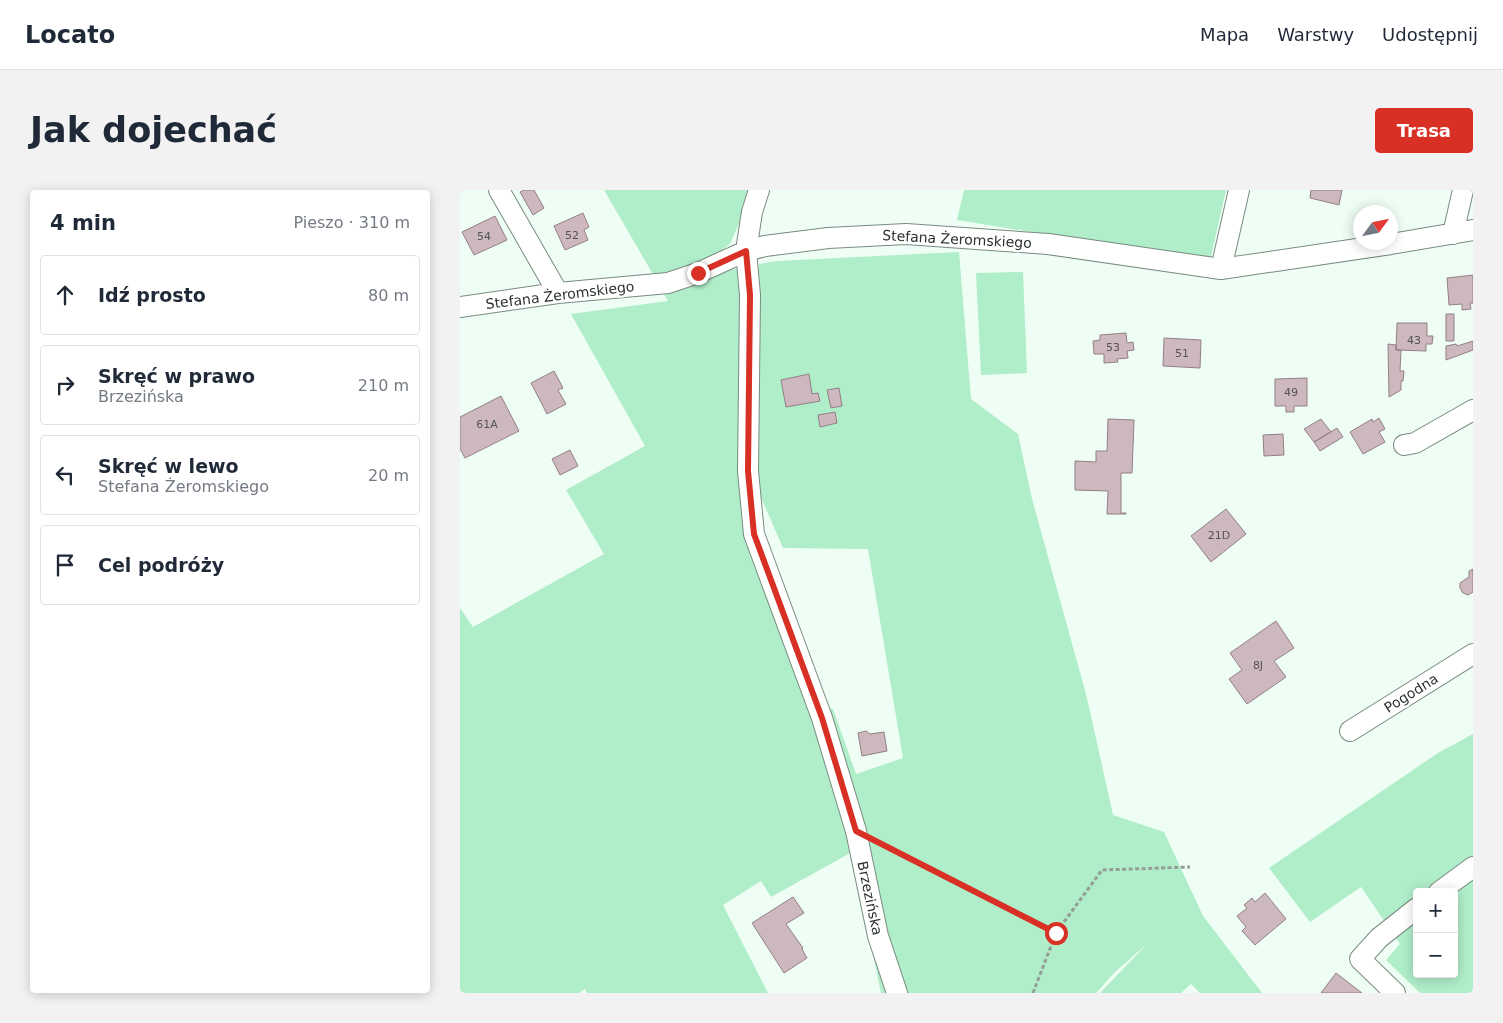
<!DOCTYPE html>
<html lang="pl">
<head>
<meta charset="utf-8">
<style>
	:root { --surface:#fff; --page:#f2f2f3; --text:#1f2937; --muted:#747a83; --line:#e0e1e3; --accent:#d93025 }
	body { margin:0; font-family:"DejaVu Sans",sans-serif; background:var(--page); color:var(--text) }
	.controls { position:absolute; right:15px; bottom:15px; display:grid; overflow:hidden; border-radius:5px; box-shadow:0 2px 12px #0003 }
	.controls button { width:45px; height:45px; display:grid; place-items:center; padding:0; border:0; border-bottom:1px solid var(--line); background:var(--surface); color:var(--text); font:25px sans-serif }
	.compass { position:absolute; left:893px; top:15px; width:45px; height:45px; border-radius:50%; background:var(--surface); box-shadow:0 2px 12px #0003; rotate:57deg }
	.stop { position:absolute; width:15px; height:15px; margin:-11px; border:4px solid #d93025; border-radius:50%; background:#fff }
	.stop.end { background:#d93025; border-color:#fff; box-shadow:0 1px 5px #0008 }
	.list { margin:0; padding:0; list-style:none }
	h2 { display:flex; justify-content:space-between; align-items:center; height:65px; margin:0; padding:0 20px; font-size:21px }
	h2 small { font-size:16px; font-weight:400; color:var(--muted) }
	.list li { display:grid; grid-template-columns:32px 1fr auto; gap:15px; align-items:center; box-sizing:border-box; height:80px; margin:0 10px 10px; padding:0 10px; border:1px solid var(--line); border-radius:5px }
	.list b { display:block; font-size:19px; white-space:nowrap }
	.list p { margin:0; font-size:16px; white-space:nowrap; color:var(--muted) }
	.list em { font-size:16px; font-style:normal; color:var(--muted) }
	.icon { flex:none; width:28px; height:28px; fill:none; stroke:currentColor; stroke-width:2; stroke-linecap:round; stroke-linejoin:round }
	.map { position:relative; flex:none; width:1013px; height:803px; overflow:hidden; border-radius:5px }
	header { display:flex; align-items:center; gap:30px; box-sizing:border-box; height:70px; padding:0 25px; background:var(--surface); border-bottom:1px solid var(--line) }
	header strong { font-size:24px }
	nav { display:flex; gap:28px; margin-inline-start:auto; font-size:18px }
	.intro { display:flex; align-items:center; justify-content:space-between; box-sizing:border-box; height:120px; padding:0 30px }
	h1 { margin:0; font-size:35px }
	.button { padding:12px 22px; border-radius:5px; background:var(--accent); color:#fff; font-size:18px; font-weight:700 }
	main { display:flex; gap:30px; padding:0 30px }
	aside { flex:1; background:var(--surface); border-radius:5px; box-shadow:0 2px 12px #0003 }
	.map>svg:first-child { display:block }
	.green { fill:#b0edc9; fill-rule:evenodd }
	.building { fill:#ceb8bf; stroke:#937f85 }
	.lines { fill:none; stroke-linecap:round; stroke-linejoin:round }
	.street-casing { stroke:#798b80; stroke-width:22 }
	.path { stroke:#929e96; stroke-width:3; stroke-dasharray:4 2.5; stroke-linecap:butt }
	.street { stroke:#fff; stroke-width:20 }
	.route { stroke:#d93025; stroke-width:6 }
	.labels { text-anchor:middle; stroke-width:4.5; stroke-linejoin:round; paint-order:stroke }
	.number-label { font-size:11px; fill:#545452 }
	.street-label { font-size:14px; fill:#2c332e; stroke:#fff }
</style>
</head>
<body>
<header>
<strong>Locato</strong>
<nav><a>Mapa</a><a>Warstwy</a><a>Udostępnij</a></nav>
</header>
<div class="intro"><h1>Jak dojechać</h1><a class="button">Trasa</a></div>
<main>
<aside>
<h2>4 min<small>Pieszo · 310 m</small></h2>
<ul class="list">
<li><svg class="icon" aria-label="ahead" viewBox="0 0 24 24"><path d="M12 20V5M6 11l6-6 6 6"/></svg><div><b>Idź prosto</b></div><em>80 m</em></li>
<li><svg class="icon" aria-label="right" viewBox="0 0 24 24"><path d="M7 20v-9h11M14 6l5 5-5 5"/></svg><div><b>Skręć w prawo</b><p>Brzezińska</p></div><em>210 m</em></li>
<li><svg class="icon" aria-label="left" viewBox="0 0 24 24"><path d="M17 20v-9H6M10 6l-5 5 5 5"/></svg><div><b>Skręć w lewo</b><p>Stefana Żeromskiego</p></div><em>20 m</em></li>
<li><svg class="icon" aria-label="arrive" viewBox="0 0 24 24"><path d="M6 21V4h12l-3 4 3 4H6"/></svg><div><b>Cel podróży</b></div></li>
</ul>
</aside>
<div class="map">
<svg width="1013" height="803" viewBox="0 0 1013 803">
	<rect width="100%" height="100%" fill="#eefef4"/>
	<path class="green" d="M144,0H290L283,24L270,54L244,73L194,86Z
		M504,0H766L750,71L497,30Z
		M499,62L511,209L558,244L572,309L626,504L653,625L704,642L743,726L802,803H740L731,794L721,803H640L687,754L655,782L636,803H421L392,662L311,707L301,691L263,715L308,803H127L125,799L119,803H0V418L13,437L144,364L106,300L185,256L111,124L208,111L203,103L280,77L283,319L348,515L373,519L396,584L443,568L408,359L323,358L297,298L296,125L299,74L317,71Z
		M563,82L567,183L521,185L516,83Z
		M1013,544V803H960L926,770L940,754L901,697L850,732L809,678L978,563ZM957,702H994V784H957Z"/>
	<path class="building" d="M64,0H74L84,18L73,25L60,2Z
		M851,0H882L879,15L850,8Z
		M123,23L129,37L124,40L128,50L105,60L94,36Z
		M35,26L47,50L14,65L2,42Z
		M1013,85V113H1010L1011,119L1002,120V114L989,115L987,88Z
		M986,124H994V151H986Z
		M937,133H967V146H973L972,154H966V161L936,160Z
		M666,143L667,153L673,152L674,160L667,161L668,168L657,169L658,172L644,173V164H634L633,151L640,150V145Z
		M704,148L741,150L740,178L703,176Z
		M1013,151V160L986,170V156L996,154L997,156Z
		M928,154L936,155V160H941L940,181H944L943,191H941V200L929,207Z
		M94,181L103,198L98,200L106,214L87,224L71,193Z
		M349,184L352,204L358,203L360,211L326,217L321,190Z
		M847,188V216H834V222H826V216H815V189Z
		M379,198L382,216L371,218L367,200Z
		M41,206L59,241L5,268L0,259V227Z
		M375,222L377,233L360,237L358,225Z
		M919,228L925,239L919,242L925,252L903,264L890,242L912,229L913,232Z
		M648,229L674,230L672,283H661V323H666V324H647L648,301L615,300V271L636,272V261H647Z
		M861,229L871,242L854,252L844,239Z
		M877,238L883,247L860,261L854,252Z
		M823,244L824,265L804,266L803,245Z
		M110,260L118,276L100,285L92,269Z
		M766,319L786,344L751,372L731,346Z
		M1013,379V402L1008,405L1003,403L1000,398V393L1009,387V381Z
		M816,431L834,458L814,471L826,487L787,514L769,489L782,480L770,463Z
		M406,541L410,544L424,542L427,561L402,566L398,543Z
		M805,703L826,729L795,755L782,741L786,737L777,726L787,718L784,715L792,708L795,712Z
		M333,707L344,723L326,734L343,758L342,759L347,768L324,783L292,733Z
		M876,783L902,803H861Z"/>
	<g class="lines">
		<g class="street-casing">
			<path id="street" d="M39,0L98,103
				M299,0L292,22L286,61L290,105L288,281L294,344L362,528L396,641L418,746L437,803
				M993,44L1003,0
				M761,79L779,0
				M0,117L98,103L208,93L238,83L286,61L305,56L368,48L446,44L588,54L761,79L931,54L1013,40
				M944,255L955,253L1013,220
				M890,541L1013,464
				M979,702L1013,677
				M935,803L900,769L919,748L957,718"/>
		</g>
		<path class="path" d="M417,652L596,743L642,680L730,677
			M573,803L596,743"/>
		<use href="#street" class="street"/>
	</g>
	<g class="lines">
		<path class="route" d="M238,83L286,61L290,105L288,281L294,344L362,528L396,641L596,743"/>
	</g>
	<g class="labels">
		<g class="number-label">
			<text x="112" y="49">52</text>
			<text x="24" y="50">54</text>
			<text x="954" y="154">43</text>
			<text x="653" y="161">53</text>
			<text x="722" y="167">51</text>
			<text x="831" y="206">49</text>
			<text x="27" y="238">61A</text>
			<text x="759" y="349">21D</text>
			<text x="798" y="479">8J</text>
		</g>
		<g class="street-label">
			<text transform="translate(497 49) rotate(3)" y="5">Stefana Żeromskiego</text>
			<text transform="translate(100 105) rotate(-7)" y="5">Stefana Żeromskiego</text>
			<text transform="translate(951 503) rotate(-32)" y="5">Pogodna</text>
			<text transform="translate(410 708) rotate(78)" y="5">Brzezińska</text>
		</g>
	</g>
</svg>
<div class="controls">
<button>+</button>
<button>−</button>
</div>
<svg class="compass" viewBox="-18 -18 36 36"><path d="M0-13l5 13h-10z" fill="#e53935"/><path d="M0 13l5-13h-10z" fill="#747a83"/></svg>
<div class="stop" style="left:596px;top:743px"></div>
<div class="stop end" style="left:238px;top:83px"></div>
</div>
</main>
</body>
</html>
